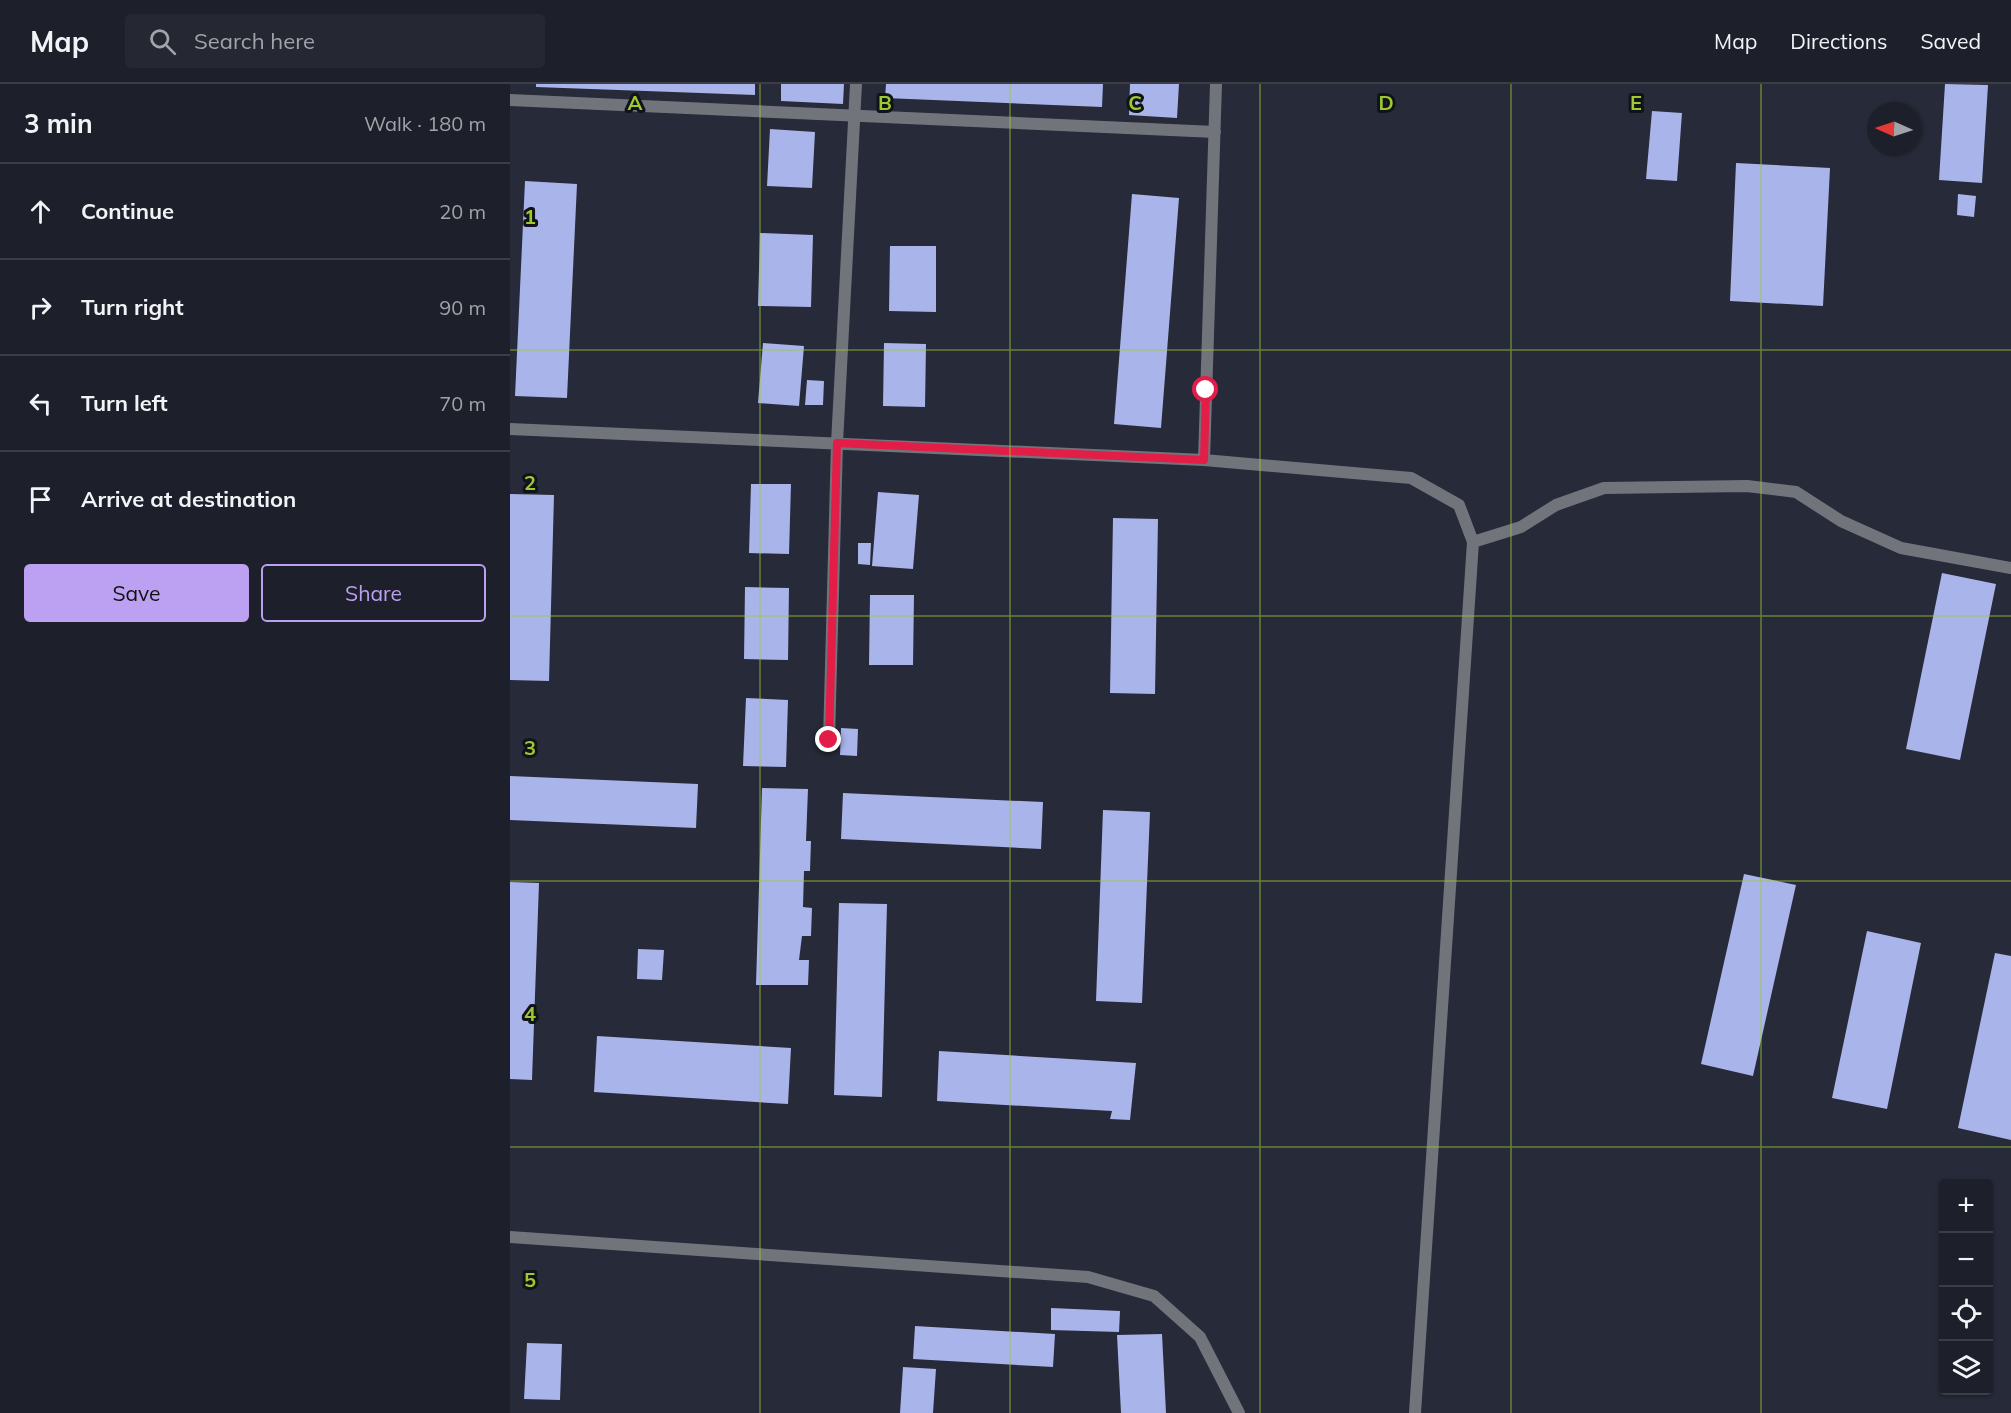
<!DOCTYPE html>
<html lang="en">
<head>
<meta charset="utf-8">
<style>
	:root { --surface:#1d202a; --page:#252832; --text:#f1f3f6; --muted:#a0a3a8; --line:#3b3e47; --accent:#bca0f2 }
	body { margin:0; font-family:Mulish,sans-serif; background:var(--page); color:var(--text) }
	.controls { position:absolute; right:18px; bottom:18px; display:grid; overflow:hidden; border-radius:6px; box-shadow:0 2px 4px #0004 }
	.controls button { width:54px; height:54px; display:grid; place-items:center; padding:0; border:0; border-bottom:2px solid var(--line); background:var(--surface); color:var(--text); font:30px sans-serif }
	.compass { position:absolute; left:1357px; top:18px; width:54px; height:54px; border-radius:50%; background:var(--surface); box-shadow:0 2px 4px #0004; rotate:273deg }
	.stop { position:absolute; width:18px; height:18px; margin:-14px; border:4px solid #e11d48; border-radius:50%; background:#fff }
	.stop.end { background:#e11d48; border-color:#fff; box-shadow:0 2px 6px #0008 }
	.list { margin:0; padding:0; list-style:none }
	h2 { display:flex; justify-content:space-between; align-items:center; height:78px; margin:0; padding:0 24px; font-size:26px }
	h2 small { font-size:20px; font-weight:400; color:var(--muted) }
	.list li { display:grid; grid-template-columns:39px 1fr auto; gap:18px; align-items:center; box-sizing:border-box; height:96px; padding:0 24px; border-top:2px solid var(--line) }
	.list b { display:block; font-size:22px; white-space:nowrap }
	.list em { font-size:20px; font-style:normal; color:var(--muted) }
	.actions { display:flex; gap:12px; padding:18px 24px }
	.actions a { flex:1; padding:14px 0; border:2px solid var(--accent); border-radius:6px; text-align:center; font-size:21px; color:var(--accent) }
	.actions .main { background:var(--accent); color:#111 }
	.icon { flex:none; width:33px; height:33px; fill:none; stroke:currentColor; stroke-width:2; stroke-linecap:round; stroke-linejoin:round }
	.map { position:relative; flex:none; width:1501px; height:1329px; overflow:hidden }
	header { display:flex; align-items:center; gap:36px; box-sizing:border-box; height:84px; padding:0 30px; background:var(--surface); border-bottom:2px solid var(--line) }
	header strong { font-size:28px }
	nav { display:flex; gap:33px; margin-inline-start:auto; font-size:21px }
	.search { width:420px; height:54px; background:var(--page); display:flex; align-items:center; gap:15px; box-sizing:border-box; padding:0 21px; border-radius:6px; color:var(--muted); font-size:22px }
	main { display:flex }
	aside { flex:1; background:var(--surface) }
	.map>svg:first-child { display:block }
	.building { fill:#a9b4ea }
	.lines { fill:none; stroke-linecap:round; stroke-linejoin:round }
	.minor { stroke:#72747b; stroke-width:12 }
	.route { stroke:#e11d48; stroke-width:8 }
	.grid { fill:none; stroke:#9dca30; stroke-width:1.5; stroke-opacity:0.55 }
	.grid-label { font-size:20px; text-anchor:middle; font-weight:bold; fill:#9dca30; stroke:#121319; stroke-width:6; stroke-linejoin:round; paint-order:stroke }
</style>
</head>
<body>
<header>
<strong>Map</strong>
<div class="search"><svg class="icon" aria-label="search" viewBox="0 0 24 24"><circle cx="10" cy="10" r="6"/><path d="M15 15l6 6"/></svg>Search here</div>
<nav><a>Map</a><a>Directions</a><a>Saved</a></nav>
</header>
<main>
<aside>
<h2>3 min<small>Walk · 180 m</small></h2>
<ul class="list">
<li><svg class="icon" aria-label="ahead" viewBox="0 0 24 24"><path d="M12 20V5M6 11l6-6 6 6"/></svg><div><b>Continue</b></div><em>20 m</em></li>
<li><svg class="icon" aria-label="right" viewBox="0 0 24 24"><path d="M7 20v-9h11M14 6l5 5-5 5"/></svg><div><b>Turn right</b></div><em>90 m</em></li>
<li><svg class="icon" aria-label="left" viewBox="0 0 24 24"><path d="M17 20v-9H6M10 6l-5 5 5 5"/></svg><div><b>Turn left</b></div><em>70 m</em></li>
<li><svg class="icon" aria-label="arrive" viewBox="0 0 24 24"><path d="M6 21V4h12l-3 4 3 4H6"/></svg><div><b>Arrive at destination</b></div></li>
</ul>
<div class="actions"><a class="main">Save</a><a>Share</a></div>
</aside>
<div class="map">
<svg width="1501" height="1329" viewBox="0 0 1501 1329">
	<rect width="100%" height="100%" fill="#272a38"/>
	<path class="building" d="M26,0H245V11L26,3Z
		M271,0H334L333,20L271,17Z
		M376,0H593L592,23L375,14Z
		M620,0H669L667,34L619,31Z
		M1435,0L1478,1L1472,99L1429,96Z
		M1142,27L1172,29L1167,97L1136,95Z
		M260,45L305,48L302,104L257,102Z
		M1226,79L1320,84L1313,222L1220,217Z
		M15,97L67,100L57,314L5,312Z
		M622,110L669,114L651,344L604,340Z
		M1448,110L1466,112L1464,133L1447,131Z
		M250,149L303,151L301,223L248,222Z
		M380,162H426V228L379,227Z
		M253,259L294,262L289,322L248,319Z
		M374,259L416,260L415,323L373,322Z
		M297,296L314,297L313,321H295Z
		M241,400H281L279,470L239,469Z
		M368,408L409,411L403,485L362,482Z
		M0,410L44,411L39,597L0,596Z
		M603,434L648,435L645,610L600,609Z
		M348,459H361L360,481L348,480Z
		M1432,489L1486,500L1450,676L1396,665Z
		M235,503L279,504L278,576L234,575Z
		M360,511H404L403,581H359Z
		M236,614L278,616L276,683L233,682Z
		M331,644L348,645L347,672L330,671Z
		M0,692L188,700L186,744L0,736Z
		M252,704L298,705L296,757H301L300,787H294L293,823L302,824L301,852H292L289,876H299L298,901H246Z
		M333,709L533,718L531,765L331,755Z
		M593,726L640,728L632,919L586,917Z
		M1234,790L1286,801L1243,992L1191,980Z
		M0,798L29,799L22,996L0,995Z
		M329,819L377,820L372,1013L324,1011Z
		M1357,847L1411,859L1377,1025L1322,1014Z
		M128,865L154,866L152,896L127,895Z
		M1485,869L1501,872V1056L1448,1044Z
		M87,952L281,964L278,1020L84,1008Z
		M429,967L626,979L620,1036L600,1035L602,1027L427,1017Z
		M541,1224L610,1227L609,1248L541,1246Z
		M405,1242L545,1250L543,1283L403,1275Z
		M652,1250L656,1329H611L607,1251Z
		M17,1259L52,1260L50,1316L14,1315Z
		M393,1283L426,1285L423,1329H390Z"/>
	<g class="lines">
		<path class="minor" d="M0,16L705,48
			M0,345L694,376L901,394L949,421L963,458L905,1329
			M694,376L706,0
			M963,458L1011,443L1046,421L1094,404L1237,402L1286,408L1331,437L1391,464L1501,484
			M319,656L327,359L346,0
			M0,1153L578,1193L644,1212L690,1253L729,1329"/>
	</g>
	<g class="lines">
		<path class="route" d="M319,656L327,359L694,376L696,306"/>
	</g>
	<path class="grid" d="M250,0V1329M500,0V1329M750,0V1329M1001,0V1329M1251,0V1329M0,266H1501M0,532H1501M0,797H1501M0,1063H1501"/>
	<g class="grid-label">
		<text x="125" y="26">A</text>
		<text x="375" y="26">B</text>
		<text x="625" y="26">C</text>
		<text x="876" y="26">D</text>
		<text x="1126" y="26">E</text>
		<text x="20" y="140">1</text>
		<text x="20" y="406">2</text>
		<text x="20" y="671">3</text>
		<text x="20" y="937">4</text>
		<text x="20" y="1203">5</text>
	</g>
</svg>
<div class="controls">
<button>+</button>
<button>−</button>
<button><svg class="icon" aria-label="locate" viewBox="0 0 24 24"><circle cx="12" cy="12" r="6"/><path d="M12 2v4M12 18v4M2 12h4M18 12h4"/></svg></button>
<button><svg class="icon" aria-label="layers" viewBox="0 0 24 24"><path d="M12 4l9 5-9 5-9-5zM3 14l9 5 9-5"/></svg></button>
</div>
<svg class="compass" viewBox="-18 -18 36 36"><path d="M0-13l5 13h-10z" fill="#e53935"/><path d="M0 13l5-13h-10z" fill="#a0a3a8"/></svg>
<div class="stop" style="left:696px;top:306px"></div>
<div class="stop end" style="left:319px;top:656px"></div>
</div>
</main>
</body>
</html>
